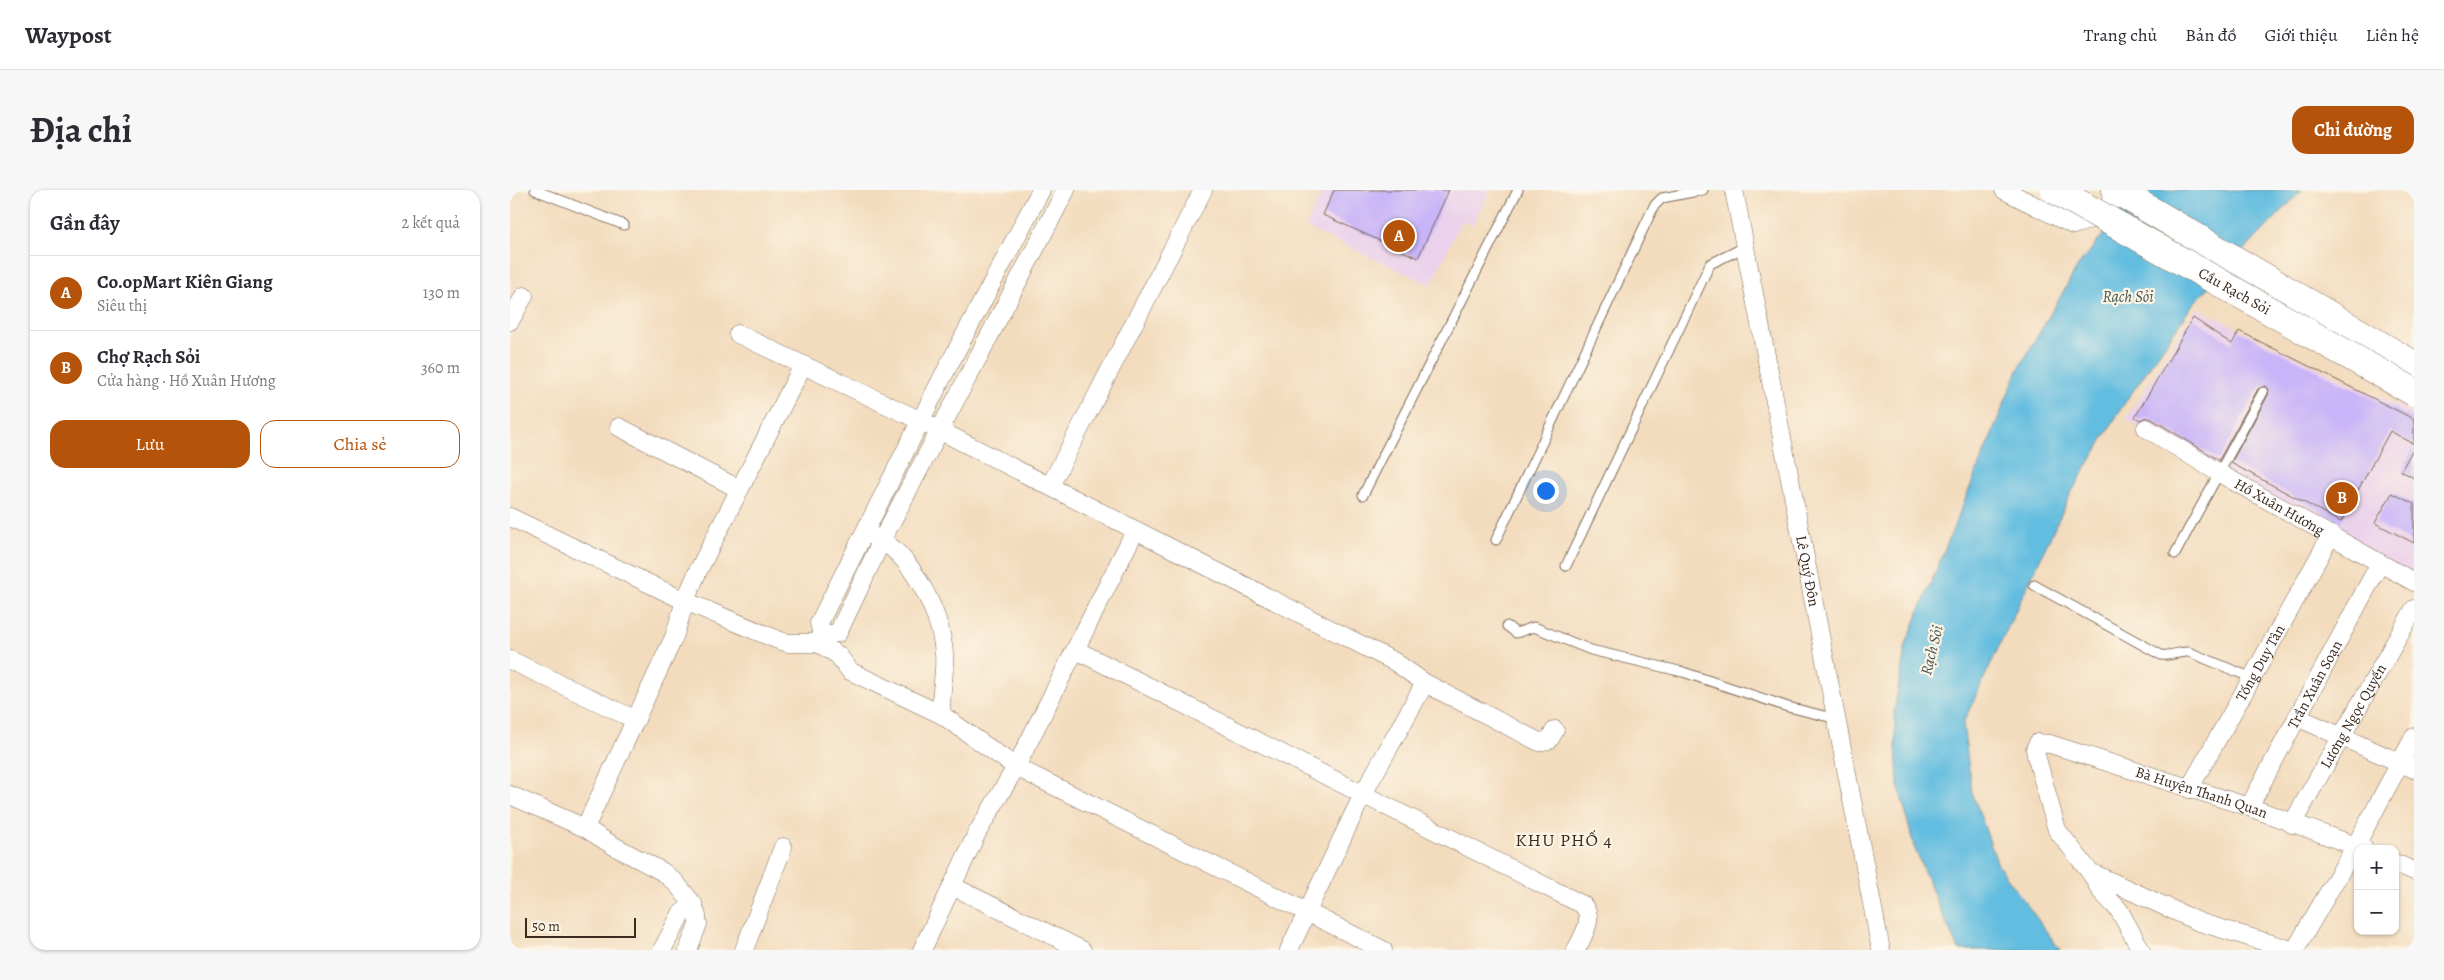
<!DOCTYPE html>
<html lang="vi">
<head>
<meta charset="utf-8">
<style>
	:root { --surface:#fff; --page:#f7f7f7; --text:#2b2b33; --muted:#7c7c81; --line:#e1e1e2; --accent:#b45309 }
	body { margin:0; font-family:Alegreya,serif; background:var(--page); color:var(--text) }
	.controls { position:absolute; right:15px; bottom:15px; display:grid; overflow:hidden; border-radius:10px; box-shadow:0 1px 4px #0004 }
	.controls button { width:45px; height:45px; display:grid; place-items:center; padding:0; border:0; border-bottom:1px solid var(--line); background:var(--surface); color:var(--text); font:25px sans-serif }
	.scale { position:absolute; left:15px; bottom:12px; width:111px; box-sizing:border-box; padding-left:5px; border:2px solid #3b2a1e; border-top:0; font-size:14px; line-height:18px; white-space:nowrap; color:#3b2a1e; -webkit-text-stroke:4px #fcf5e5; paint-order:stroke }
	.you { position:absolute; left:1035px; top:300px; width:18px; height:18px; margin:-12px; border:4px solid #fff; border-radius:50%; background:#1a73e8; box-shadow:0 0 0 8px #1a73e833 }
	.badge { display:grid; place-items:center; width:32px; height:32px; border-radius:50%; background:var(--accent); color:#fff; font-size:16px; font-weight:700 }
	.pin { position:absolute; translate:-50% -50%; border:2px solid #fff; box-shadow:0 1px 5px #0006 }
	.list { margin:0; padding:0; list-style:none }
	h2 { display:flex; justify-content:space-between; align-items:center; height:65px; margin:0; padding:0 20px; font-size:21px }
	h2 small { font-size:16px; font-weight:400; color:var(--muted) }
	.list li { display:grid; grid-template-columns:32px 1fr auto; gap:15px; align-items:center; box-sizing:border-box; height:75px; padding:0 20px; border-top:1px solid var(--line) }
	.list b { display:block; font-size:19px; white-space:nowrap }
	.list p { margin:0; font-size:16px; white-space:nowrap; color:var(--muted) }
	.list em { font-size:16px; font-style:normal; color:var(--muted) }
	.actions { display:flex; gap:10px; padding:15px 20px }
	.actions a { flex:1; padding:11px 0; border:1px solid var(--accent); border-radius:15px; text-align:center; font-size:18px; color:var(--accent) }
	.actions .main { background:var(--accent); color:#fff }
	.map { position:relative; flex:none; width:1904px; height:760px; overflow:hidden; border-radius:15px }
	header { display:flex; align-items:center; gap:30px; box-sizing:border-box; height:70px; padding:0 25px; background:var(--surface); border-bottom:1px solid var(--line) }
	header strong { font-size:24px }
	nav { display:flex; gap:28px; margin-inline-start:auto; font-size:18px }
	.intro { display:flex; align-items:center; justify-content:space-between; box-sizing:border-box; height:120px; padding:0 30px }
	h1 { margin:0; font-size:35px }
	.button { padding:12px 22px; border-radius:15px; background:var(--accent); color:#fff; font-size:18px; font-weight:700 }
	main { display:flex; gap:30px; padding:0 30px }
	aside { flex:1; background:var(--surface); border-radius:15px; box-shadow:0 1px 4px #0004 }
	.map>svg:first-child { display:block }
	.built { fill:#ebd1eb }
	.water { fill:#63bde0; stroke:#4f747f }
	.building { fill:#c8b4f8 }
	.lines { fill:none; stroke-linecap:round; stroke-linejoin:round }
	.service-casing { stroke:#7b6856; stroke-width:11 }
	.minor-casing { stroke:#7b6856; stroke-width:19 }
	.primary-casing { stroke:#7b6856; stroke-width:29 }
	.service { stroke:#fff; stroke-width:9 }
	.minor { stroke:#fff; stroke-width:18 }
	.primary { stroke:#fff; stroke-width:28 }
	.primary-bridge-casing { stroke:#7b6856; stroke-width:29; stroke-linecap:butt }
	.primary-bridge { stroke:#fff; stroke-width:28 }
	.labels { text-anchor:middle; stroke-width:4.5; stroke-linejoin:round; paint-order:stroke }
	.street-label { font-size:15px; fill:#3b2a1e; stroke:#fcf5e5 }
	.water-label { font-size:16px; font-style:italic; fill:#475658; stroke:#fcf5e5 }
	.quarter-label { font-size:18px; letter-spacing:1px; fill:#3b2a1e; stroke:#fcf5e5 }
</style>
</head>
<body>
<header>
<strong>Waypost</strong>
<nav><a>Trang chủ</a><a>Bản đồ</a><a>Giới thiệu</a><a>Liên hệ</a></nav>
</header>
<div class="intro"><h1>Địa chỉ</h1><a class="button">Chỉ đường</a></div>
<main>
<aside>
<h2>Gần đây<small>2 kết quả</small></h2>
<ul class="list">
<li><span class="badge">A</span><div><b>Co.opMart Kiên Giang</b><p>Siêu thị</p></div><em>130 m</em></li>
<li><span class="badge">B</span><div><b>Chợ Rạch Sỏi</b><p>Cửa hàng · Hồ Xuân Hương</p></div><em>360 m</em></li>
</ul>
<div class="actions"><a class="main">Lưu</a><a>Chia sẻ</a></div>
</aside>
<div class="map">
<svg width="1904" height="760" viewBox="0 0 1904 760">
	<rect width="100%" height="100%" fill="#fcf5e5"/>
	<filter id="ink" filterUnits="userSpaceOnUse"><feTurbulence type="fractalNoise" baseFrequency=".02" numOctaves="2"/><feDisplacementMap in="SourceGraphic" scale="10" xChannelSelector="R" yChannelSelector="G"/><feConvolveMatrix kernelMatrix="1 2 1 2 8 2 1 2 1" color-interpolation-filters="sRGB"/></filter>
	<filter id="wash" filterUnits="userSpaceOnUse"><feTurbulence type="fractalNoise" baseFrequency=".0096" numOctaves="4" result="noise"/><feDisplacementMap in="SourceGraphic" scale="20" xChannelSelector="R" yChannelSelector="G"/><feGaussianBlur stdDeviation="1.12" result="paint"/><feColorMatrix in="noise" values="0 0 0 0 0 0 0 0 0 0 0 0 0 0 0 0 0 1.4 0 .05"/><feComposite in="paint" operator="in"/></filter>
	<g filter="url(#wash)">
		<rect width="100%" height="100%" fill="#f3dcbe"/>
		<path class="built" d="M813,0H980L963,35L951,31L921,95L795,37Z
			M1686,118L1904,224V388L1616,229Z"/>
		<path class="water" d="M1629,0H1792L1683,114L1612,217L1561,303L1453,533L1462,602L1488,675L1550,760H1449L1433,727L1404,657L1388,593L1384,521L1396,454L1508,180L1568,76Z"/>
		<g id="blocks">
			<path class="building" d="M824,0H939L908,68L813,25Z
				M1683,128L1722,154L1729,141L1904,229V254L1880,241L1831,332L1721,273L1758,205L1759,199L1756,196L1748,199L1709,270L1642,229L1636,227L1630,230L1625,227Z
				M1904,257V288L1891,281Z
				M1882,303L1904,314V353L1865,333Z"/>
		</g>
	</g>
	<g filter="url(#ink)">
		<use href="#blocks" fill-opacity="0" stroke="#7b6856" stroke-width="1"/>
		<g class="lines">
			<g class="service-casing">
				<path id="service" d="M25,0L114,35
					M853,305L1008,0
					M986,350L1144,16L1152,8L1193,0
					M1665,364L1753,202
					M1056,376L1200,74L1235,57
					M1524,395L1651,465C1661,467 1668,461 1679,462L1742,488
					M997,436L1006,443L1024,437L1081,460L1173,482L1278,517L1327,529"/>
			</g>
			<g class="minor-casing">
				<g id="minor">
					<path id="s1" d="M1224,0L1371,760"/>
					<path d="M1494,0L1563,35C1584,29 1600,24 1605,0"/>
					<path d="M0,131L14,106"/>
					<path d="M228,144L411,231L885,472L915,493L1029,552L1039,550L1045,540"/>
					<path d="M109,237L229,299"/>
					<path id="s2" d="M1636,238L1709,283L1904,392"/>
					<path d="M540,296L693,0"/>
					<path d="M0,327L175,411L268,450L278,453H308L328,465L340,481L432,525L506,577L873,760"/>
					<path d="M363,346C402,363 431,424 434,464C436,485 429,504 432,525"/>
					<path d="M312,445L328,443L372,350L556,0"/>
					<path d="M308,453L312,445L309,433L432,188L531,0"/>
					<path d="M566,460L1073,715C1085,730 1073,745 1066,760"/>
					<path d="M0,470L126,530"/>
					<path d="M1787,527L1904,579"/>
					<path id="s3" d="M1679,599L1742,488L1821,345"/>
					<path d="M0,605L75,638L102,655L153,682L165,692L183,714L187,726L188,734L178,760"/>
					<path id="s4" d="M1739,617L1870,373"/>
					<path id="s5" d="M1782,634L1904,419"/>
					<path d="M75,638L164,447L175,411L188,381L293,175"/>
					<path d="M1885,673L1904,681"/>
					<path d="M1580,682L1689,732L1782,760"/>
					<path d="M442,696L572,760"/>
					<path d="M152,760L171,724L183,714"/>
					<path d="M234,760L273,657"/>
					<path d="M412,760L467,643L506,577L625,341"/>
					<path d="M779,760L853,604L915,493"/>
					<path id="s6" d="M1631,760L1609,720L1591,701L1580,682L1547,640L1526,565L1525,559L1528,553L1540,554L1739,617L1854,659"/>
					<path d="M1785,760L1846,655L1904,547"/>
				</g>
			</g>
			<g class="primary-casing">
				<path id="primary" d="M1606,0L1904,175"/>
			</g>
			<use href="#service" class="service"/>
			<use href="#minor" class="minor"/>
			<use href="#primary" class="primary"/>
			<g class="primary-bridge-casing">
				<g id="primary-bridge">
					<path id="s7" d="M1545,0L1904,202"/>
				</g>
			</g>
			<use href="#primary-bridge" class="primary-bridge"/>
		</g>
	</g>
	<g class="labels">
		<g class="street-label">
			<text dy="5" stroke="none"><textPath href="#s7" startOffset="206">Cầu Rạch Sỏi</textPath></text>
			<text dy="5" stroke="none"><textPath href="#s2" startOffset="155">Hồ Xuân Hương</textPath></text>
			<text dy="5" stroke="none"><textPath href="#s1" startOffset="388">Lê Quý Đôn</textPath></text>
			<text dy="5" stroke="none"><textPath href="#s3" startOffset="145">Tống Duy Tân</textPath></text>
			<text dy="5" stroke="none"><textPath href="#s4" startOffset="139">Trần Xuân Soạn</textPath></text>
			<text dy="5" stroke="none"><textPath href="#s5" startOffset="124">Lương Ngọc Quyến</textPath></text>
			<text dy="5" stroke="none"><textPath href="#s6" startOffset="409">Bà Huyện Thanh Quan</textPath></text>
		</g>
		<g class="water-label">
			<text x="1618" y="112">Rạch Sỏi</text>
			<text transform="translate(1421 460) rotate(-76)" y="6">Rạch Sỏi</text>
		</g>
		<g class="quarter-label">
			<text x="1054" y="656">KHU PHỐ 4</text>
		</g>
	</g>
</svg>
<div class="controls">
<button>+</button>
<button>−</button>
</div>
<div class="scale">50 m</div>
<div class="you"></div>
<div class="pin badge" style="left:889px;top:46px">A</div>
<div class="pin badge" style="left:1832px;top:308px">B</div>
</div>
</main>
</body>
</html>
